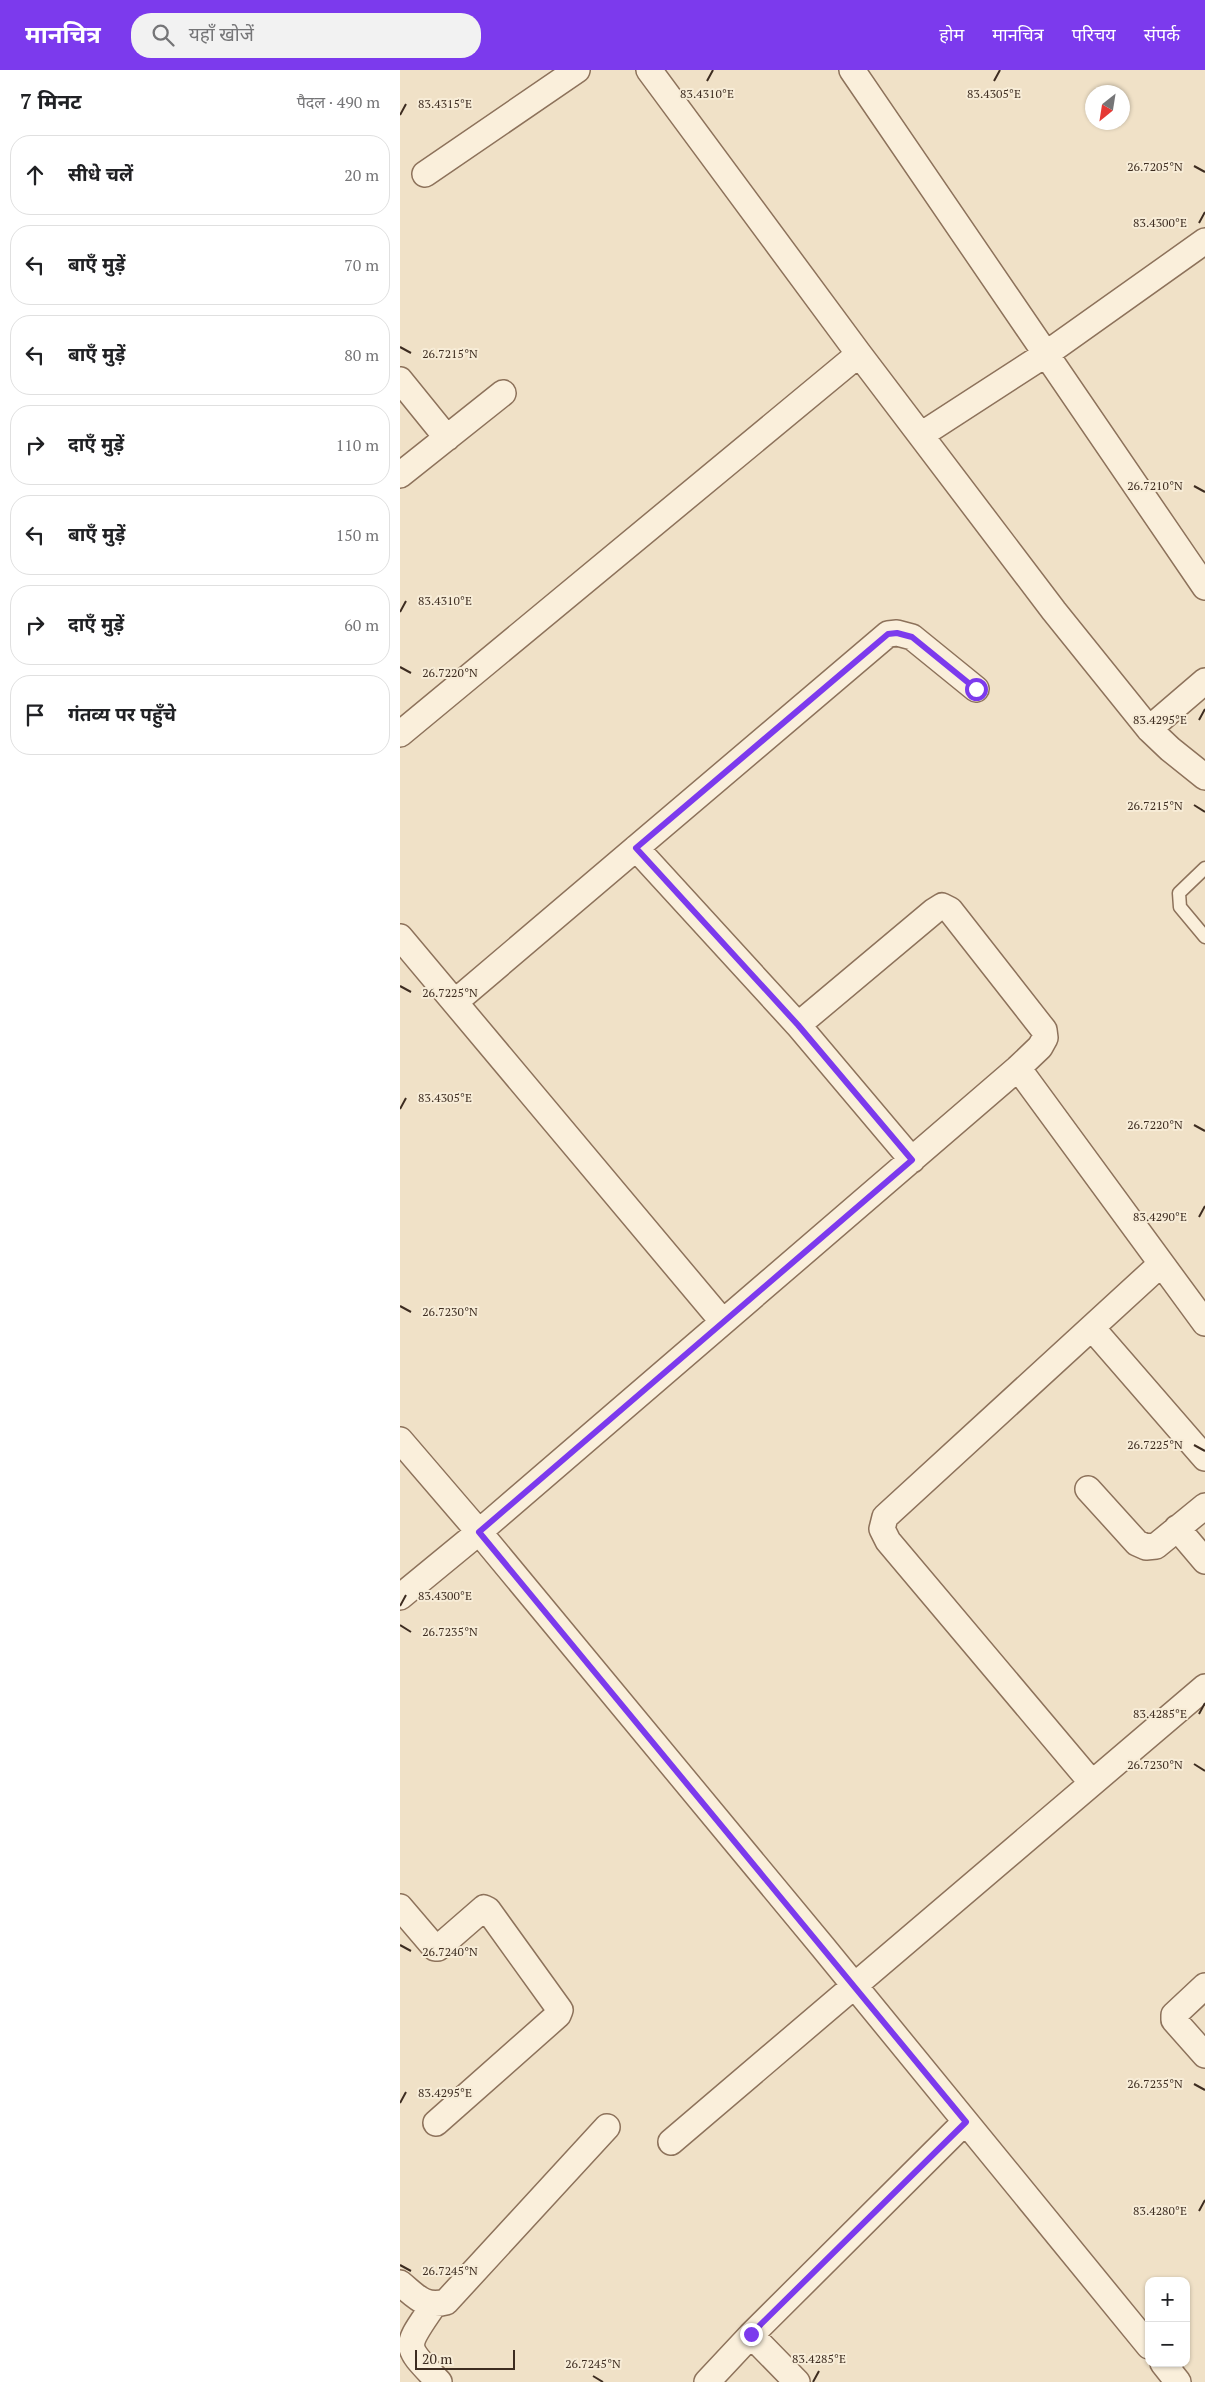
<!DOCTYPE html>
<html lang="hi">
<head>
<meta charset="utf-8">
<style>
	:root { --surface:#fff; --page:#f2f2f2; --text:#202124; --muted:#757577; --line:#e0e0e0; --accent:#7c3aed }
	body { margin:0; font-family:"PT Serif","Noto Sans Devanagari",serif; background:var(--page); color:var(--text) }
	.controls { position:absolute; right:15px; bottom:15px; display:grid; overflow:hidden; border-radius:10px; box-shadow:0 1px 4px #0004 }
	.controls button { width:45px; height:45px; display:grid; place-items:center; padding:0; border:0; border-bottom:1px solid var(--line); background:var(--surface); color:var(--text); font:25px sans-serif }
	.compass { position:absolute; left:685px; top:15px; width:45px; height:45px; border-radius:50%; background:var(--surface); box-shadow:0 1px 4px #0004; rotate:210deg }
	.scale { position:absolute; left:15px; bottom:12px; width:100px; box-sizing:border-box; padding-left:5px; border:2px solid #3d2c20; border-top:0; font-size:14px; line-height:18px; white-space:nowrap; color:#3d2c20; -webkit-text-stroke:4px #f7ecd7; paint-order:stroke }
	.stop { position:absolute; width:15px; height:15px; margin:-11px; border:4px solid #7c3aed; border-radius:50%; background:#fff }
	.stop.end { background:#7c3aed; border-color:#fff; box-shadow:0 1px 5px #0008 }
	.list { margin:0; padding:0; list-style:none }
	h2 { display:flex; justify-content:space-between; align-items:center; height:65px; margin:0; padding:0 20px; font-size:21px }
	h2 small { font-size:16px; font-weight:400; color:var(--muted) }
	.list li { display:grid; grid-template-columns:32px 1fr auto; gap:15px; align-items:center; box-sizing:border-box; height:80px; margin:0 10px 10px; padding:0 10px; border:1px solid var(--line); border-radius:20px }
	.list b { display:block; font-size:19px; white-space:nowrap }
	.list em { font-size:16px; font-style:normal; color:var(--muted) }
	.icon { flex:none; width:28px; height:28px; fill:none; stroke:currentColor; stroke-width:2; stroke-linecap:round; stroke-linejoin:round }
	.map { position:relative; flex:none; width:805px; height:2312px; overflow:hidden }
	header { display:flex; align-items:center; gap:30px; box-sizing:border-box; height:70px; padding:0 25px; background:var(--accent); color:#fff }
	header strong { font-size:24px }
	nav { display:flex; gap:28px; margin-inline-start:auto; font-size:18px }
	.search { width:350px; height:45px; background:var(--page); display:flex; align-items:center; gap:12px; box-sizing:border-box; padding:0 18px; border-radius:20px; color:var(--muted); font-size:19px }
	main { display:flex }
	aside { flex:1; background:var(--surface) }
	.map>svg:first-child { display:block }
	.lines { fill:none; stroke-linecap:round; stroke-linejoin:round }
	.lane-casing { stroke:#8d725b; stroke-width:15 }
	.street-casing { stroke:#8d725b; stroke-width:28 }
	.lane { stroke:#faefdb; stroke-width:12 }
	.street { stroke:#faefdb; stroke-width:25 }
	.route { stroke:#7c3aed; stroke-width:6 }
	.ticks { fill:none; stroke:#3d2c20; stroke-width:2 }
	.ticks-label { font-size:12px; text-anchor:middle; fill:#3d2c20; stroke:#f7ecd7; stroke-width:4; stroke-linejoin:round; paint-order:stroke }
</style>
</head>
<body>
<header>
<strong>मानचित्र</strong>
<div class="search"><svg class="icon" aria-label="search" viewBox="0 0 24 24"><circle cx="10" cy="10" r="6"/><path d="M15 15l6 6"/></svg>यहाँ खोजें</div>
<nav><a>होम</a><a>मानचित्र</a><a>परिचय</a><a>संपर्क</a></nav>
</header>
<main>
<aside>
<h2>7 मिनट<small>पैदल · 490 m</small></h2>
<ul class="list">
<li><svg class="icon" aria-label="ahead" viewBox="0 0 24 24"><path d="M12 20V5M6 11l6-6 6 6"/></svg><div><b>सीधे चलें</b></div><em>20 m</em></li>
<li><svg class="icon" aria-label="left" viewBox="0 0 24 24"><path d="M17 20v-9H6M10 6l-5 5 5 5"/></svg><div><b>बाएँ मुड़ें</b></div><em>70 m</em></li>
<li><svg class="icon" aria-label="left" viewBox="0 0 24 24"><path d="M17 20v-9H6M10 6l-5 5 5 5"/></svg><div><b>बाएँ मुड़ें</b></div><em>80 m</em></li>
<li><svg class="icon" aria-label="right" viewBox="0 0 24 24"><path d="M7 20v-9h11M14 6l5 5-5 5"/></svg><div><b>दाएँ मुड़ें</b></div><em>110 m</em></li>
<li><svg class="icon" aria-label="left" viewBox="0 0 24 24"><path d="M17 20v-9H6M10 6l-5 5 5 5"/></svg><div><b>बाएँ मुड़ें</b></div><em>150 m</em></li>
<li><svg class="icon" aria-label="right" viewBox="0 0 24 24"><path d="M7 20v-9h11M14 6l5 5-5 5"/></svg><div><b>दाएँ मुड़ें</b></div><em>60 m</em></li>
<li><svg class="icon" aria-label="arrive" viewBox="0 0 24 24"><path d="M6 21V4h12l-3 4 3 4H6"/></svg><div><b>गंतव्य पर पहुँचे</b></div></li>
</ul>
</aside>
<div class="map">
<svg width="805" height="2312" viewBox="0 0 805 2312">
	<rect width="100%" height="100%" fill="#f0e1c7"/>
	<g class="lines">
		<g class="lane-casing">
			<path id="lane" d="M805,798L779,823L780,837L805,867"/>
		</g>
		<g class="street-casing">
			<path id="street" d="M249,0L459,284L654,541L749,659L770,679L805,707
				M452,0L805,517
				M25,104L177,0
				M0,310L47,368
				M521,365L646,284L805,171
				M0,405L103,323
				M749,659L805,611
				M0,664L459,284
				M236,778L398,955L512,1090
				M0,867L323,1252
				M55,932L488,564L497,563L512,567L576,619
				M398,955L534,841L542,836L550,840L644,960L645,968L640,977L618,998L805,1253
				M692,1258L805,1388
				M0,1370L79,1462L422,1876L749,2276
				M688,1419L737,1473L746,1477L756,1476L805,1436
				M777,1458L805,1491
				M0,1527L79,1462L618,998
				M692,1713L488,1471L482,1459L485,1447L761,1194
				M0,1837L35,1878H38L84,1838L88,1840L160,1940L158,1945L36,2053
				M805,1916L774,1945V1950L805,1985
				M271,2072L805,1617
				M0,2213C16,2226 24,2238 46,2232L207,2057
				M33,2236C4,2279 3,2274 39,2312
				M351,2265L565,2052
				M763,2293L778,2312
				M307,2312L351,2265L397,2312"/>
		</g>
		<use href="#lane" class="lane"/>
		<use href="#street" class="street"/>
	</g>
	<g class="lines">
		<path class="route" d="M351,2264L566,2052L79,1462L512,1090L398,955L236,778L488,564L497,563L512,567L576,619"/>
	</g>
	<path class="ticks" d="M307,11L313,0M594,11L600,0M0,45L6,34M794,96L805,102M799,153L805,142M0,277L11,283M794,416L805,422M0,542L6,531M0,597L11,603M799,650L805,639M794,735L805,742M0,916L11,922M0,1039L6,1028M794,1055L805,1061M799,1147L805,1136M0,1236L11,1242M794,1375L805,1381M0,1536L6,1525M0,1555L11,1562M799,1644L805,1633M794,1694L805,1701M0,1875L11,1881M794,2014L805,2020M0,2033L6,2022M799,2141L805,2130M0,2195L11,2201M193,2306L203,2312M413,2312L419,2301"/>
	<g class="ticks-label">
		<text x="307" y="28">83.4310°E</text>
		<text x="594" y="28">83.4305°E</text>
		<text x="45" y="38">83.4315°E</text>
		<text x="755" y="101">26.7205°N</text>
		<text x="760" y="157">83.4300°E</text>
		<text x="50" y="288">26.7215°N</text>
		<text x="755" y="420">26.7210°N</text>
		<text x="45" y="535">83.4310°E</text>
		<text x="50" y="607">26.7220°N</text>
		<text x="760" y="654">83.4295°E</text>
		<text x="755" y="740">26.7215°N</text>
		<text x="50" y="927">26.7225°N</text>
		<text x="45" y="1032">83.4305°E</text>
		<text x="755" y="1059">26.7220°N</text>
		<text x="760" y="1151">83.4290°E</text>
		<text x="50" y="1246">26.7230°N</text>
		<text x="755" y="1379">26.7225°N</text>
		<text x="45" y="1530">83.4300°E</text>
		<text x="50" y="1566">26.7235°N</text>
		<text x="760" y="1648">83.4285°E</text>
		<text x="755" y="1699">26.7230°N</text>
		<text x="50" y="1886">26.7240°N</text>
		<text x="755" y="2018">26.7235°N</text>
		<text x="45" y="2027">83.4295°E</text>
		<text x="760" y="2145">83.4280°E</text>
		<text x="50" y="2205">26.7245°N</text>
		<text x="419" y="2293">83.4285°E</text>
		<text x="193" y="2298">26.7245°N</text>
	</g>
</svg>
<div class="controls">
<button>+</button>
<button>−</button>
</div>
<svg class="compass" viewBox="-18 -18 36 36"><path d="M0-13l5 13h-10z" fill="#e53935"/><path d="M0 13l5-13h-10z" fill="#757577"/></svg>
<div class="scale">20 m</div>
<div class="stop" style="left:576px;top:619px"></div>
<div class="stop end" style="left:351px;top:2264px"></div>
</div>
</main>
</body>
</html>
